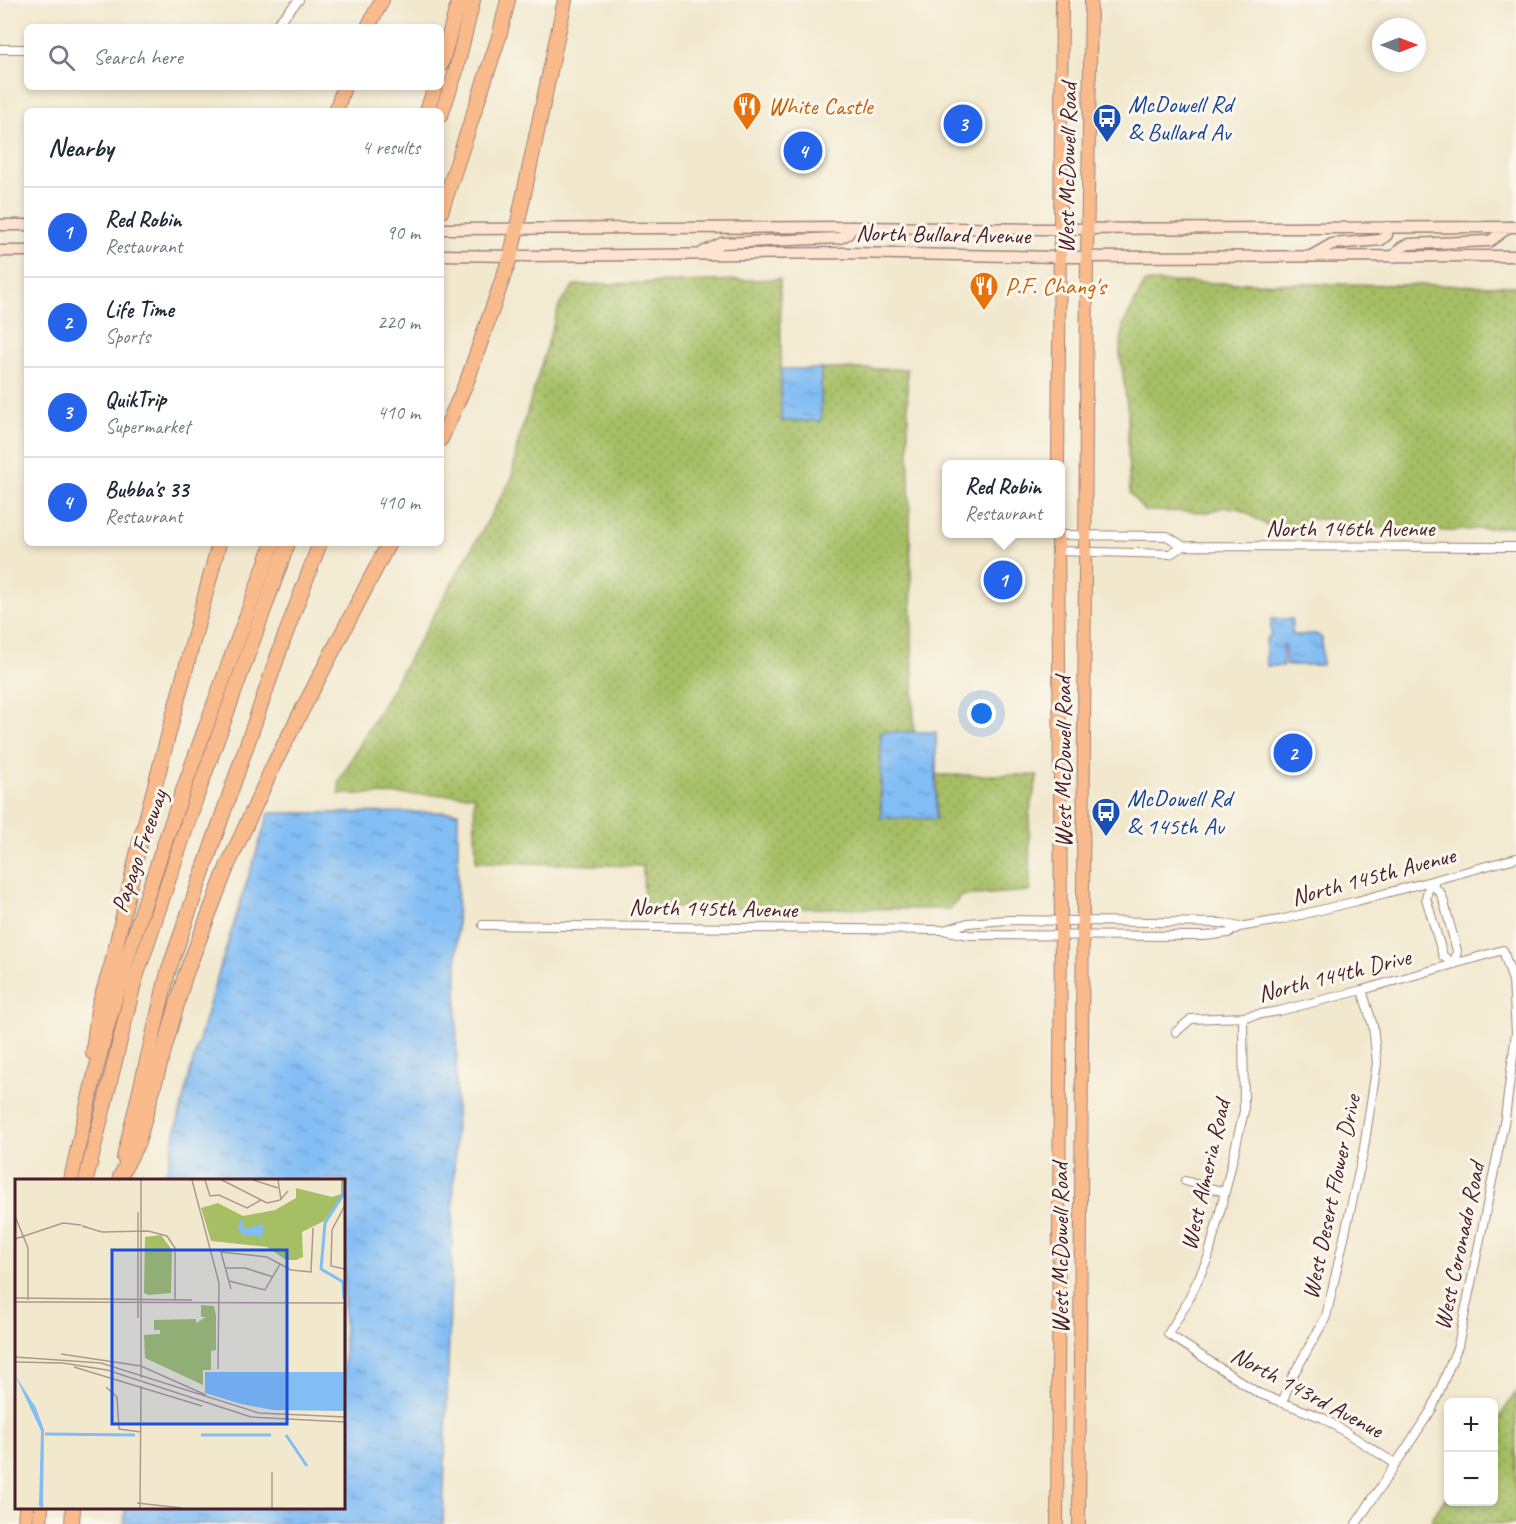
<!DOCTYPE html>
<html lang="en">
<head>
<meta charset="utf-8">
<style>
	:root { --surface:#fff; --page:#f6f6f7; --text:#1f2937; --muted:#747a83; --line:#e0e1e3; --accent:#2563eb }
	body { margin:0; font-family:Caveat,sans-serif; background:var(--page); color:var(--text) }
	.controls { position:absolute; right:18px; bottom:18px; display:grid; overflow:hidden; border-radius:9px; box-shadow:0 3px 9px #0003 }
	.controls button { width:54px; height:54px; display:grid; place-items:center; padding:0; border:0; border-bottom:2px solid var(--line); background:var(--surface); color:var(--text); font:30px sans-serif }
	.compass { position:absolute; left:1372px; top:18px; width:54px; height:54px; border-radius:50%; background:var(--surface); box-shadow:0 3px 9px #0003; rotate:90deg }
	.you { position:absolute; left:982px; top:714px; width:21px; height:21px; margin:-15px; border:4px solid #fff; border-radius:50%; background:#1a73e8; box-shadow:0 0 0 9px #1a73e833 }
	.badge { display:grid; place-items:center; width:39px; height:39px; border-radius:50%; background:var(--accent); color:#fff; font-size:20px; font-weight:700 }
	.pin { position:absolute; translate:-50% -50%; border:3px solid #fff; box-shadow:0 2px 6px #0006 }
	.popup { position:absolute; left:942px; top:460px; width:123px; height:78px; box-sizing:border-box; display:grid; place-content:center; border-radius:9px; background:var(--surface); filter:drop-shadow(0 2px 4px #0005); font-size:20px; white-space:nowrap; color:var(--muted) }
	.popup b { font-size:22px; color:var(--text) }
	.popup::after { content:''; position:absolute; left:50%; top:100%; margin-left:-12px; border:12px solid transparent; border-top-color:var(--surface) }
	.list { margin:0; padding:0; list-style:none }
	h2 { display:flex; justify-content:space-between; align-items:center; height:78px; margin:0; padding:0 24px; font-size:26px }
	h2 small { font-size:20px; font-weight:400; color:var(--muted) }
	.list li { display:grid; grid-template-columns:39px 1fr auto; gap:18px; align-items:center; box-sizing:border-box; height:90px; padding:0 24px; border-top:2px solid var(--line) }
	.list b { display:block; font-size:22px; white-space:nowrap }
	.list p { margin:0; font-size:20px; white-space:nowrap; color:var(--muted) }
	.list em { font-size:20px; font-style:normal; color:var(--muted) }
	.icon { flex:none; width:33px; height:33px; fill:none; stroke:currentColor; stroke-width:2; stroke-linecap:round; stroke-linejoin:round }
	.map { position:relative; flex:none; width:1516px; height:1524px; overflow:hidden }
	.search { position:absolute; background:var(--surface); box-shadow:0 3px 9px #0003; left:24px; top:24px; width:420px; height:66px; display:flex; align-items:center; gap:15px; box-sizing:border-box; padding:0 21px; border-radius:9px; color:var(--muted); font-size:22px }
	.panel { position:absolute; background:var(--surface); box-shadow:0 3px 9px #0003; left:24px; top:108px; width:420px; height:438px; border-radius:9px }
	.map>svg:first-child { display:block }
	.grass { fill:url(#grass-dots); stroke:#786f48; stroke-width:1.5 }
	.water { fill:url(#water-ripples); stroke:#666e90; stroke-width:1.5 }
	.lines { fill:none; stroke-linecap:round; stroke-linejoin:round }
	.minor-casing { stroke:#9e847c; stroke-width:10 }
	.secondary-casing { stroke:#9e847c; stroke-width:13 }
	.primary-casing { stroke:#9e847c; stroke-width:14 }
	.motorway-casing { stroke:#9e847c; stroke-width:16 }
	.minor { stroke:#fff; stroke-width:8 }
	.secondary { stroke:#fde4d1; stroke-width:10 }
	.primary { stroke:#fabb8c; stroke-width:12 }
	.motorway { stroke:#fabb8c; stroke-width:14 }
	.labels { text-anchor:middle; stroke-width:6; stroke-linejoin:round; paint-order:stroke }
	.transit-label { font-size:24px; fill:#164399; stroke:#fbf7ec; text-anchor:start }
	.food-label { font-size:24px; fill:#c56008; stroke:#fbf7ec; text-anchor:start }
	.street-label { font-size:24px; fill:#4a1f2b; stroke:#fbf7ec }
	.inset-river { fill:none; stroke:#82bdf4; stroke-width:3 }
	.inset-road { fill:none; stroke:#ae988d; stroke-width:1.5 }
	.view { fill:#1d4ed8; fill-opacity:0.15; stroke:#1d4ed8; stroke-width:3 }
	.inset-edge { fill:none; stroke:#4a1f2b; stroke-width:3 }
</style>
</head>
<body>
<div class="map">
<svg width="1516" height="1524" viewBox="0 0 1516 1524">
	<defs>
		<pattern id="grass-dots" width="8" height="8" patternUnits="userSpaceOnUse" patternTransform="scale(1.5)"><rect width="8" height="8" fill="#a6bf65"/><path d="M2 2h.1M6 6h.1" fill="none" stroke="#899b53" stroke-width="1.8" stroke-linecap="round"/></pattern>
		<pattern id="water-ripples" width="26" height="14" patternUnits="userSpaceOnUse" patternTransform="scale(1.5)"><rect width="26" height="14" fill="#82bdf4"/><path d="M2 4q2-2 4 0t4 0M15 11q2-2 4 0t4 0" fill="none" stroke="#6c99c6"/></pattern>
	</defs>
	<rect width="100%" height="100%" fill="#fbf7ec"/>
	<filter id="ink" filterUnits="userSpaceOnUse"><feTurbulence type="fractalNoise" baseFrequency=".0167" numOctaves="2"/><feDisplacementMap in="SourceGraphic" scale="12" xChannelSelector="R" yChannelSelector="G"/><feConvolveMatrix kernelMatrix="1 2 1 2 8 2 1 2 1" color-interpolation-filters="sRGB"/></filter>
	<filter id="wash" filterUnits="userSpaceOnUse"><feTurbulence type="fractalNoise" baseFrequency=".008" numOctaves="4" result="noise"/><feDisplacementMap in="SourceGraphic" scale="24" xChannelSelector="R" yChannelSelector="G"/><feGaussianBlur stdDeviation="1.35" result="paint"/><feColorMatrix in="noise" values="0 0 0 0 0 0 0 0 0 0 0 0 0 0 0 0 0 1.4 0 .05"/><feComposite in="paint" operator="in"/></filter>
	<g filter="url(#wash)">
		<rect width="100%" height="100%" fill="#f1e8ce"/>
		<path class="grass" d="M780,279L782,421H821V369H907L914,732H881V818H936V775H1038L1029,814L1030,891L961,896L950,909L644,907L643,866L476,862L474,795L339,794V781L512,478L517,446L559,306L574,285Z
			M1145,282L1516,286V526L1452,531L1348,527L1335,519H1304L1298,526H1268L1239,508L1224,507L1209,512L1144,511L1130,493L1128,455V413L1120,353L1123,325Z
			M1516,1392V1524H1432V1518L1448,1494V1502H1494V1426Z"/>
		<path class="water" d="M781,369H821V421H781Z
			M1271,619H1292V632L1294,635L1316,634L1322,638V665H1286L1285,645H1283V666H1266V639L1271,635Z
			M881,732H936V819L881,818Z
			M458,812L456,1114L443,1524H124L125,1508H344V1180H165C190,1056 230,934 269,813Z"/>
	</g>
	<g filter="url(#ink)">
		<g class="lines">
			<g class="minor-casing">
				<path id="minor" d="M274,27L299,0
					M0,49H27
					M1058,535L1167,536L1183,546
					M1057,551L1170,554L1183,546L1516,547
					M1430,882L1441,894L1443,899L1457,951L1454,964L1443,956L1439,942L1426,898Z
					M483,925L943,930L969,935L1205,936L1228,933L1239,927L1280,920L1357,901L1516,858
					M947,929L968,923L1007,920L1222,923L1239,927
					M1243,1017L1244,1111L1225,1192L1208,1258L1187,1303L1168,1334L1258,1393L1323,1418L1396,1464
					M1176,1032L1191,1019L1243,1017L1279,1011L1362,990L1503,950L1513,981L1516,1033L1505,1118L1458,1346L1432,1409L1356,1524
					M1185,1181L1225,1192
					M1282,1403L1291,1379L1326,1317L1363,1154L1377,1063L1373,1026L1362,990"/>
			</g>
			<g class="secondary-casing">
				<path id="secondary" d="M0,225H27
					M441,229L849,227L1041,229L1516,227
					M0,251H27
					M703,252L722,243L840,238L848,234L853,227
					M441,255L527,256L847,253L1059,257L1516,256
					M1311,256L1332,244L1381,240L1387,235V227
					M1393,257L1402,247L1409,244L1490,241L1509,227"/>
			</g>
			<g class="primary-casing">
				<path id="primary" d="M1058,464L1062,0
					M1057,1524L1061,921L1058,534
					M1079,1524L1087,257L1091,0"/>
			</g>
			<g class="motorway-casing">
				<path id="motorway" d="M368,27L382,0
					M441,65L459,0
					M336,111L344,87
					M427,111L435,87
					M441,115L455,74L473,0
					M441,212L499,37L508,0
					M441,439L467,381L511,255L565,0
					M93,1053L98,1009L112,963L140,842L219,543
					M124,1158L168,972L283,641L320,543
					M120,1177L138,1142L185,976L227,867L275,762L389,543
					M71,1180C85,1114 100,1047 120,982C164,833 221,688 273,543
					M86,1180L134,983L195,801L288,543
					M25,1524L26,1508
					M40,1524L41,1508
					M72,1524L73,1508"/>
			</g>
			<use href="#minor" class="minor"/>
			<use href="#secondary" class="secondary"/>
			<use href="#primary" class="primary"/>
			<use href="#motorway" class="motorway"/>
		</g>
	</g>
	<defs>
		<g id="restaurant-pin" transform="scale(1.5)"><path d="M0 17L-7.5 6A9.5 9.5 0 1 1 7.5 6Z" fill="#e8710a" stroke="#fbf7ec"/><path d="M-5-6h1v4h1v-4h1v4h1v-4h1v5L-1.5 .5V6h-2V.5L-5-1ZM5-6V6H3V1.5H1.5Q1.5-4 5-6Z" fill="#fff"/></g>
		<g id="bus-pin" transform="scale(1.5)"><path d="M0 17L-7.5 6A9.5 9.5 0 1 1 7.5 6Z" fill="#1a4fb4" stroke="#fbf7ec"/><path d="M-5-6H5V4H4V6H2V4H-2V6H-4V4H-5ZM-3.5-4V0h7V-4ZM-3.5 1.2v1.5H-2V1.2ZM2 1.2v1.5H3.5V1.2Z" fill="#fff"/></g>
	</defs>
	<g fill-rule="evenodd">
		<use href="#restaurant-pin" x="747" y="106"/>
		<use href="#bus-pin" x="1107" y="118"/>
		<use href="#restaurant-pin" x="984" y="286"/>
		<use href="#bus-pin" x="1106" y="812"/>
	</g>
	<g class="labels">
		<g class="transit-label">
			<text x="1128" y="112">McDowell Rd<tspan x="1128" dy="28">&amp; Bullard Av</tspan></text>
			<text x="1127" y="806">McDowell Rd<tspan x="1127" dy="28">&amp; 145th Av</tspan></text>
		</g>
		<g class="food-label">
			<text x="768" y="114">White Castle</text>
			<text x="1005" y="294">P.F. Chang's</text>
		</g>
		<g class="street-label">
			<text transform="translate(1067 168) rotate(-89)" y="8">West McDowell Road</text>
			<text transform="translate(943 234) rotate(1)" y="8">North Bullard Avenue</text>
			<text x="1350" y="536">North 146th Avenue</text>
			<text transform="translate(1063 762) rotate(-90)" y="8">West McDowell Road</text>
			<text transform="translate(139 851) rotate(-71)" y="8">Papago Freeway</text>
			<text transform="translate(1373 876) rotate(-15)" y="8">North 145th Avenue</text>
			<text transform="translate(713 908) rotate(1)" y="8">North 145th Avenue</text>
			<text transform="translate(1334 975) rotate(-14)" y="8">North 144th Drive</text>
			<text transform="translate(1205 1175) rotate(-77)" y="8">West Almeria Road</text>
			<text transform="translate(1331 1197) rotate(-78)" y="8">West Desert Flower Drive</text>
			<text transform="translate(1459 1246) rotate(-78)" y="8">West Coronado Road</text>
			<text transform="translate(1060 1248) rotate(-90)" y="8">West McDowell Road</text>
			<text transform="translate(1307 1392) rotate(28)" y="8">North 143rd Avenue</text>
		</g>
	</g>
	<g transform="translate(15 1179)">
		<rect width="330" height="330" fill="#f1e8ce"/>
		<path d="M326,1H330V15L309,42L287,53L288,78L281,81H271L252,68L196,62L186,29L203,24L228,37L260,31L281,19V9L317,18L326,15ZM146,56L157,71L156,114L134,116L129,114L130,58ZM186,126L199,127L201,136V171L196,172V191H188V206L130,179L129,156L145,155V151H139V141L181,140V144L191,138H186Z" fill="#a6bf65"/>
		<path d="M228,40L229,50L249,45L247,58L228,56L222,48ZM190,193H330V232L258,231L226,225L190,214ZM0,196L21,229L29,251L28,329L24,327L26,252Z" fill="#82bdf4"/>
		<path class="inset-river" d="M329,120L328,103L306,90L310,44L328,16L330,4M330,127V193M30,255L120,256M186,256H256M271,256L292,287"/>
		<path class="inset-road" d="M177,1L204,104L203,190M190,1L195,17L204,16L232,29L246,21M207,1L252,24L265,21L273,12M238,1L263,9M263,1L266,21M330,26L317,51L316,87L330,90M0,37L13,69V121M72,48L67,47L87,53L133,52L152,57L160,69V122M0,60L48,44L66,46M211,89H230L258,98M214,102L250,111L265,85M216,110L206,73L252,78L276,91L296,93L298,49M0,119L177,121M0,123L330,124M123,139V33M46,175L126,187L191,216M0,178L86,184L244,234L330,238M0,183L48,184L92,191L236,238L330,243M59,188L187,227M126,199V1M91,208L102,218L104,250L126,253M122,324L167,329M125,329L126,207M257,329V293"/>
		<path class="view" d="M97,71H272V245H97Z"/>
		<rect width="330" height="330" class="inset-edge"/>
	</g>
</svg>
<div class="controls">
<button>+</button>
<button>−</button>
</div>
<svg class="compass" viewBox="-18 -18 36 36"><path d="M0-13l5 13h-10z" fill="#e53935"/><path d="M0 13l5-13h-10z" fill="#747a83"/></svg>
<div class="you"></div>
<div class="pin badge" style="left:1003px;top:580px">1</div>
<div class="popup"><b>Red Robin</b>Restaurant</div>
<div class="pin badge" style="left:1293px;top:753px">2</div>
<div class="pin badge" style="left:963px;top:124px">3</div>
<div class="pin badge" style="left:803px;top:151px">4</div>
<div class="search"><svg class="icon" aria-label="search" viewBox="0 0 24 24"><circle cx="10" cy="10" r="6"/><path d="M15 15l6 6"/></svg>Search here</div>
<section class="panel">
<h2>Nearby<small>4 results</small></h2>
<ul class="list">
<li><span class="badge">1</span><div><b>Red Robin</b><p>Restaurant</p></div><em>90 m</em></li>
<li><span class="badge">2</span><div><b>Life Time</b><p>Sports</p></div><em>220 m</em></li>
<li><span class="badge">3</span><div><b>QuikTrip</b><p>Supermarket</p></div><em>410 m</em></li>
<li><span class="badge">4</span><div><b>Bubba's 33</b><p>Restaurant</p></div><em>410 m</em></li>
</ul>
</section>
</div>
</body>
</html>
